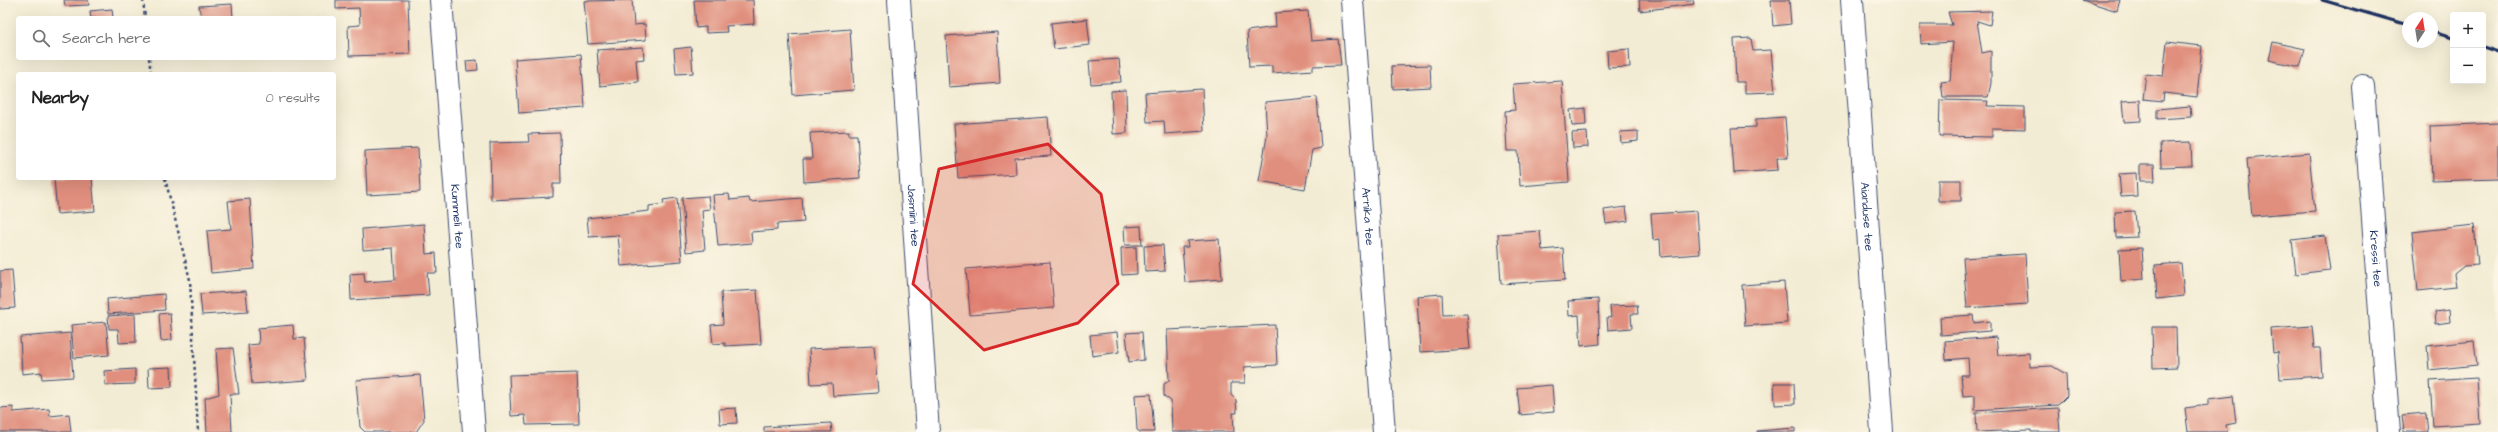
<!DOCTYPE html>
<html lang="en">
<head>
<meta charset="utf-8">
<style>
	:root { --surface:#fff; --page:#f6f6f6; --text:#222; --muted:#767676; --line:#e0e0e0 }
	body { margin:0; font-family:"Architects Daughter",sans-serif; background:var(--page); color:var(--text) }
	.controls { position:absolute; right:12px; top:12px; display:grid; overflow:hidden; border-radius:4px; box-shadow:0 4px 16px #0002 }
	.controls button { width:36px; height:36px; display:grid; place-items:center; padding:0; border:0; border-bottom:1px solid var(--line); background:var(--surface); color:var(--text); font:20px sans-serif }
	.compass { position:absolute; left:2402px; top:12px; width:36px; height:36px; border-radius:50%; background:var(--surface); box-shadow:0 4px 16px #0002; rotate:12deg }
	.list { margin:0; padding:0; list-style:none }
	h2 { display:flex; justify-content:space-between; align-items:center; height:52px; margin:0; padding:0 16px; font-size:17px }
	h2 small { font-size:13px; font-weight:400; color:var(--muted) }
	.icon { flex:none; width:22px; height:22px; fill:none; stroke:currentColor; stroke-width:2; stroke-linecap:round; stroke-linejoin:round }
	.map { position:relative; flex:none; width:2498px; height:432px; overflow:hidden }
	.search { position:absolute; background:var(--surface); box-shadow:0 4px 16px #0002; left:16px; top:16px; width:320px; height:44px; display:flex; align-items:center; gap:10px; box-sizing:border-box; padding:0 14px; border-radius:4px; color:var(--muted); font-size:15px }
	.panel { position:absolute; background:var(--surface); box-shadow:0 4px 16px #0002; left:16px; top:72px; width:320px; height:108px; border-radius:4px }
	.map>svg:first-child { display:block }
	.building { fill:#e08e7d }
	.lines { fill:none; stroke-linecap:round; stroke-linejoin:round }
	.minor-casing { stroke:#3b4b70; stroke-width:24 }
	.path { stroke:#3b4b70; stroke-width:2.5; stroke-dasharray:3 3; stroke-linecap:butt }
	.minor { stroke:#fff; stroke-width:22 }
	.rail { stroke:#1b2f5e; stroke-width:3 }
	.marked { fill:#d62828; fill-opacity:0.2; stroke:#d62828; stroke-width:3; stroke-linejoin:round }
	.labels { text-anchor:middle; stroke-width:3; stroke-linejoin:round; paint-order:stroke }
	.street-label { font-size:12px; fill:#1b2f5e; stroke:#fcf5e5 }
</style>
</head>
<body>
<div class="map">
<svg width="2498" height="432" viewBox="0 0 2498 432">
	<rect width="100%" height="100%" fill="#fcf5e5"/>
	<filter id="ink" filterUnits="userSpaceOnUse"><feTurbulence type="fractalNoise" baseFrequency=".025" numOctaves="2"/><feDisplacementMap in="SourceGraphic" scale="8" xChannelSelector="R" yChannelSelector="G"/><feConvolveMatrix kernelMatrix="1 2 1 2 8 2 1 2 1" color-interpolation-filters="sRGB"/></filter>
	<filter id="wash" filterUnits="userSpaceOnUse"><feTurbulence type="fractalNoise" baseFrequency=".012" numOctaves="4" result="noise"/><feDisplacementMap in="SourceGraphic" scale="16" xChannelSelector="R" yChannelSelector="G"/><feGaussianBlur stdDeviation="0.9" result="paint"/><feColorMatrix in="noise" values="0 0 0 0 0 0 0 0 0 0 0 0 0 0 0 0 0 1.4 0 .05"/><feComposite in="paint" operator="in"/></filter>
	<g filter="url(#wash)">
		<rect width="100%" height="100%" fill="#f3ecd4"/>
		<g id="blocks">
			<path class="building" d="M64,0H88L89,5L65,6Z
				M336,0H408L410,54L349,56L348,26L360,25L359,8L336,9Z
				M632,0L634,25L645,24L646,40L588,44L584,1Z
				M694,0H753L754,24L726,26L727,32L706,33V27L696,28Z
				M1639,0H1693L1694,4L1640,11Z
				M1771,0H1789L1791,24L1773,26Z
				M2082,0H2120L2117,11Z
				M232,4L233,18H201L199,6Z
				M112,9L113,18H91L90,11Z
				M1308,11L1311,41L1338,39L1341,65L1313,66V70L1272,73V66L1249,67L1247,31L1276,27L1275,13Z
				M1992,11L1990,25L1977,21L1982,53L1991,51V83L1988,97H1943L1941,82L1950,81L1953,42L1921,44L1920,25H1952L1948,12Z
				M1087,19L1090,45L1054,49L1051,23Z
				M850,29L854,90L793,95L789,34Z
				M997,32L1000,83L949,87L946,36Z
				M1751,38L1753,51L1771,50L1775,92L1745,93V82H1736L1734,39Z
				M2167,42L2202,46L2197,97L2164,93L2163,101L2143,99L2146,74L2163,76Z
				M2273,42L2305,49L2300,67L2269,60Z
				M643,47L644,59L636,60L638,82L600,86L597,50Z
				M691,47L693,73L676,74L674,49Z
				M1629,49L1630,67L1608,68L1607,51Z
				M581,54L585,108L519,113L515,59Z
				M1119,59L1121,82L1091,84L1089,61Z
				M477,60L478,70L467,71L466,61Z
				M1430,65L1431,87L1393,89L1392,66Z
				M1562,81L1569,182L1520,186L1518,151H1507L1505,111L1515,110L1513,84Z
				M1202,89L1204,131L1165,134L1164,121L1147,122L1145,93Z
				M1126,90L1127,133L1113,134L1111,91Z
				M1317,97L1321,148L1312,150L1305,189L1259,181L1267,136L1265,102Z
				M1940,100L1988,101L1987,106L2025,107V129L1992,128V137L1939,136Z
				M2140,100L2141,121L2124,122L2122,101Z
				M2190,106L2191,117L2157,119V109Z
				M1585,108L1586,125L1572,126L1570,110Z
				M1048,117L1051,156L1015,158L1016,174L958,178L954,124Z
				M1785,117L1788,158H1777L1778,170L1734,173L1731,128L1756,127V119Z
				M2498,123V179L2432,181L2430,126Z
				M849,131V135H857L860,178L804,182L803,159H812L810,133Z
				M1638,131V141L1621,143L1620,132Z
				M1587,132L1588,147L1573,148L1572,133Z
				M560,133L561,184H553V197L491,200L490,143L529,142L528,134Z
				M2191,142L2192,166L2161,167L2160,143Z
				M418,148L420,192L367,195L365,151Z
				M2309,153L2315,211L2252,216L2247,159Z
				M2140,165H2154L2155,181H2140Z
				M2136,173L2137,196L2121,197L2119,174Z
				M54,178H92L95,211L57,214Z
				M1938,180H1961V201H1938Z
				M729,194L730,200L749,198L750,202L802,198L804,222L777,224V230L751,232L752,243L718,246L713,195Z
				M708,196L710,209L702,210L705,250L686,252L682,198Z
				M677,198L682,261L621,266L618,235L589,237L587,218L649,211V206L664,204L663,200Z
				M250,199L254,269L211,273L207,231L231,229L228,201Z
				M1626,207L1628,221L1606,224L1604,210Z
				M1697,211L1700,254L1661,257L1660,239L1653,240L1651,214Z
				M2135,211L2137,237L2116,238L2115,212Z
				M424,224L426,254L436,253L437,273H427L429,295L351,300L350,274L364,273L365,282L395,280L393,248L363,250L362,229Z
				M2474,225L2478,265L2464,266L2454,274L2456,287L2418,291L2412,232Z
				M1141,226L1142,245H1125L1124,227Z
				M1540,231L1542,250L1563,248L1565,280L1501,284L1498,234Z
				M2325,236L2330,270L2296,274L2292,240Z
				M1219,239L1222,279L1185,282L1182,247H1188L1187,241Z
				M1163,245L1165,271L1145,272L1144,246Z
				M1136,247L1137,274L1122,275L1121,248Z
				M2142,248L2144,279L2121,281L2119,249Z
				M2025,254L2028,304L1967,308L1963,258Z
				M1050,262L1054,308L970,315L966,269Z
				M2181,263L2184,296L2157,299L2155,265Z
				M12,270L15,308L0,309V271Z
				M1784,282L1787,323L1745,326L1742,285Z
				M757,290L761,344L725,346V343L713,344L711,325L723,324L721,292Z
				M246,291L248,312L202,315L200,294Z
				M164,294L165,310L108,314L107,299Z
				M1442,294L1443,315L1467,314L1470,349L1420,352L1417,296Z
				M1598,299L1600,344L1581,346L1579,315L1569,316L1568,301Z
				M1637,305L1638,314H1631L1632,328L1608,330L1607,318L1611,317L1610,306Z
				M2449,310L2450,322L2436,324L2435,312Z
				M170,313L172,340L161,341L159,314Z
				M135,314L136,342L119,343L118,329H109L108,316Z
				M1973,315L1974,323L1990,321V331L1941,335L1940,317Z
				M106,322L109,355L74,358L71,325Z
				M293,325L294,339L304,338L308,380L252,384L248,345L259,344L258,328Z
				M1275,325L1277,365L1244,367L1245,383H1231V395L1236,400L1237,413H1233L1234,432H1172L1171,401L1164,396V384L1169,381L1167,330Z
				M2312,326L2314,348H2320L2322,376L2280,379L2278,352L2273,353L2271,329Z
				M2152,327H2176L2177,367L2153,368Z
				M1117,332L1119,352L1092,356L1090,335Z
				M1142,332L1144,360L1129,362L1126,333Z
				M70,333L73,377L42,379L41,372L22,374L20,337Z
				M1996,337L1998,355L2029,353L2030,367L2052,366L2066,374L2067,396L2058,405L1975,410V395L1963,396L1961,375H1969L1968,358L1946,360L1945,341Z
				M2474,341L2477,365L2429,370L2427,346Z
				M874,346L878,393L833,396L832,383L811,384L809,349Z
				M233,348L239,394H230L232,432H207L205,398L219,394L216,349Z
				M171,367L172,387L149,388L148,368Z
				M135,369V384L105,385L104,371Z
				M577,373L579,424L526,425L525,415L511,416L509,375Z
				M420,375L424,420L416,432H365L360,427L356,380Z
				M2477,378L2480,423L2433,426L2430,381Z
				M1774,383H1794L1795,404L1775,405Z
				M1552,385L1554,412L1520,415L1517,388Z
				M1151,394L1154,432H1140L1137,430L1135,395Z
				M2233,396L2236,423L2226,425L2227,432H2188L2185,408L2208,405V399Z
				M13,407V412L49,409L50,416L69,414L71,432H0V408Z
				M736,408L737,423L720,424L719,409Z
				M2058,408L2060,432H2031V430L1977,432L1976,413Z
				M2426,413L2428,432H2404L2402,415Z
				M831,423L832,432H764V427Z
				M1795,428V432H1757V431Z"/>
		</g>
	</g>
	<g filter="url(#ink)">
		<use href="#blocks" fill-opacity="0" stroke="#3b4b70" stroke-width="1"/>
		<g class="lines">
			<g class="minor-casing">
				<g id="minor">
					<path id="s1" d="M441,0L474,432"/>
					<path id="s2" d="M899,0L928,432"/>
					<path id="s3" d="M1352,0L1384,432"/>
					<path id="s4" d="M1852,0L1882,432"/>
					<path id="s5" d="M2363,86L2389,432"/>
				</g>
			</g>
			<path class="path" d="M143,0L145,18
				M149,58L151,74
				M165,178L190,280L198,432"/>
			<use href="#minor" class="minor"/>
			<path class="rail" d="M2322,0L2408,25
				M2432,32L2453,38
				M2483,47L2498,52"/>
		</g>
	</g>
	<path class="marked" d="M1048,144L1101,194L1118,284L1078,323L984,350L913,284L939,169Z"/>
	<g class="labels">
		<g class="street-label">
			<text dy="4" stroke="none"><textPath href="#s1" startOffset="217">Kummeli tee</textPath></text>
			<text dy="4" stroke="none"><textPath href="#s2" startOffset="216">Jasmiini tee</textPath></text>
			<text dy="4" stroke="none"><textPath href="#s3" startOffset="217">Arnika tee</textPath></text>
			<text dy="4" stroke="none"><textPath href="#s4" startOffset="217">Aianduse tee</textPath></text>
			<text dy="4" stroke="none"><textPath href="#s5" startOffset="173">Kressi tee</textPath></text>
		</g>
	</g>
</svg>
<div class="controls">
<button>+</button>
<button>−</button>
</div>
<svg class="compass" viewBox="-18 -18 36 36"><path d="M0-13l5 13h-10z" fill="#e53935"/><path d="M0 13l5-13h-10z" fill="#767676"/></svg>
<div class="search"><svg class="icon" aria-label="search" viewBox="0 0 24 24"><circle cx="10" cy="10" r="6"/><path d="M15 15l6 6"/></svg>Search here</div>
<section class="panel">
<h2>Nearby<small>0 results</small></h2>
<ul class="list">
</ul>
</section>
</div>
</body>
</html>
